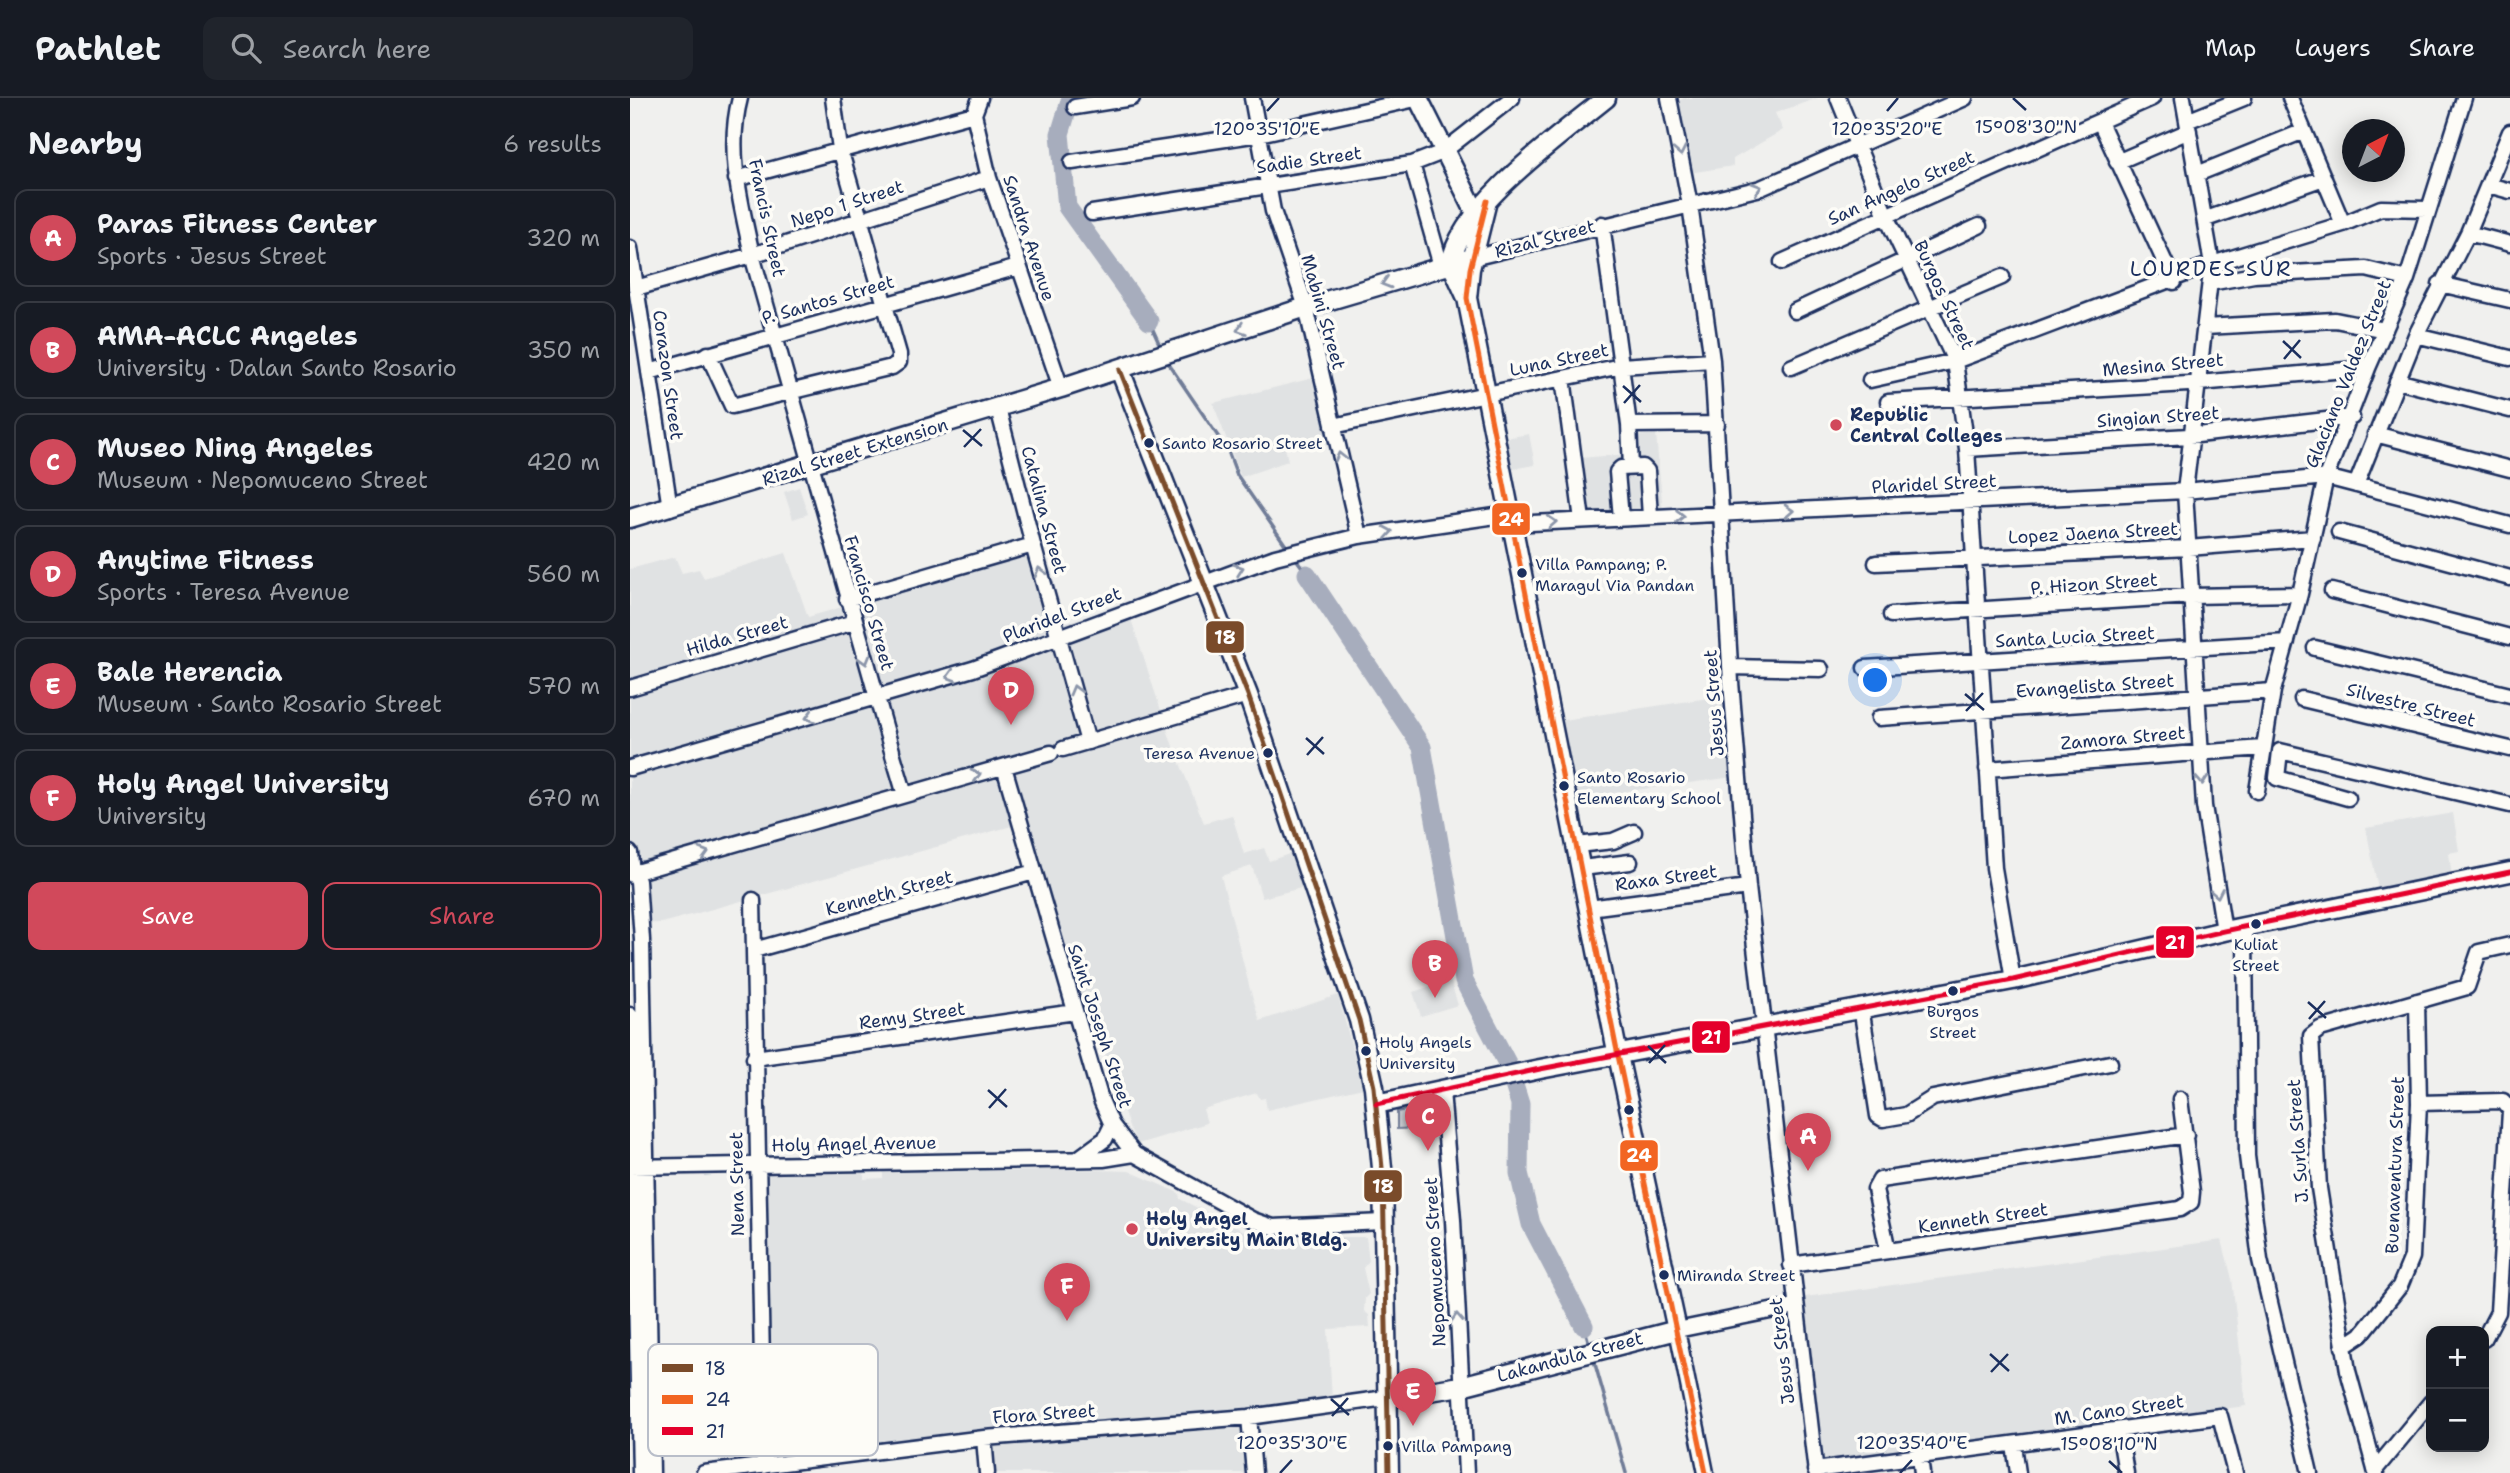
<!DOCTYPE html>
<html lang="en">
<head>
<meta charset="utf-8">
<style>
	:root { --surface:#171b24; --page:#20242c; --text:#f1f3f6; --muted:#9ea1a6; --line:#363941; --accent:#d1495b }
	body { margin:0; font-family:"Shantell Sans",sans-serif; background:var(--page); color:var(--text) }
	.controls { position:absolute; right:21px; bottom:21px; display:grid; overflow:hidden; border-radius:14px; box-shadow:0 4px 18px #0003 }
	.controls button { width:63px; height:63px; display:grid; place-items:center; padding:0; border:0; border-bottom:2px solid var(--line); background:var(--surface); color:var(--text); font:35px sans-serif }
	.compass { position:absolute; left:1712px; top:21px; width:63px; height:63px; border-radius:50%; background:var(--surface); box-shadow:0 4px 18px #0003; rotate:42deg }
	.you { position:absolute; left:1246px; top:583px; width:24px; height:24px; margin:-18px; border:5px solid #fff; border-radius:50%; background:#1a73e8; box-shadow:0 0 0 10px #1a73e833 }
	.badge { display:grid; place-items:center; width:46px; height:46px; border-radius:50%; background:var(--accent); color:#fff; font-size:23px; font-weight:700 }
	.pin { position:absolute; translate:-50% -58px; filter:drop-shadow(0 2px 4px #0008) }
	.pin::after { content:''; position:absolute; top:37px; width:24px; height:21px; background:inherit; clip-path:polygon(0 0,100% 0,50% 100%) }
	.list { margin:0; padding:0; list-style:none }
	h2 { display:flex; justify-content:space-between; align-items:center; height:91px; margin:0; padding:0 28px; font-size:30px }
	h2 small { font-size:23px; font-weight:400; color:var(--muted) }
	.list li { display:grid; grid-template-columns:46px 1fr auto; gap:21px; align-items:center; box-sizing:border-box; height:98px; margin:0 14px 14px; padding:0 14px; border:2px solid var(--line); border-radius:14px }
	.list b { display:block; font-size:26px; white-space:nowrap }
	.list p { margin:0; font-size:23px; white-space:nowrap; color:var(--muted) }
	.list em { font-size:23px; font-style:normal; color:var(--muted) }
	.actions { display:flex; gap:14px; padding:21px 28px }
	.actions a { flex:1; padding:16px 0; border:2px solid var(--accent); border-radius:14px; text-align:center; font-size:24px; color:var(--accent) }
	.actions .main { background:var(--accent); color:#fff }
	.icon { flex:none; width:38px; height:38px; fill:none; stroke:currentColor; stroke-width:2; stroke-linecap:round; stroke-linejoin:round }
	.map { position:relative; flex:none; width:1880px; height:1375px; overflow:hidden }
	header { display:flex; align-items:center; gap:42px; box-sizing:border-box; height:98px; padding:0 35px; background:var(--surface); border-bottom:2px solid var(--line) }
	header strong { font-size:33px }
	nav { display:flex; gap:38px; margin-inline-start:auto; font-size:24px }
	.search { width:490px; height:63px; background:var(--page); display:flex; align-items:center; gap:18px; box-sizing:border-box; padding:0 24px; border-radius:14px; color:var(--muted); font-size:26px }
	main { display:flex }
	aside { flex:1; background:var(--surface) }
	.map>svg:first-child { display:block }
	.built { fill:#e0e2e3 }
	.green { fill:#d0d3d8; stroke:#76819b; stroke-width:2 }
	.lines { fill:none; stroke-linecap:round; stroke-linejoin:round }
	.stream { stroke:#6f7b97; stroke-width:3.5 }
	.river { stroke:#a7adbd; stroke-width:19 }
	.minor-casing { stroke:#1b2f5e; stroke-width:19 }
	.major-casing { stroke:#1b2f5e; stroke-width:23 }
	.minor { stroke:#fdfcf7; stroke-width:14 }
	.major { stroke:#fdfcf7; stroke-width:18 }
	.bus-1-casing { stroke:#fdfcf7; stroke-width:10 }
	.bus-2-casing { stroke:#fdfcf7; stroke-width:10 }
	.bus-3-casing { stroke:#fdfcf7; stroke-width:10 }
	.bus-1 { stroke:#7a4b2a; stroke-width:5 }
	.bus-2 { stroke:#f26522; stroke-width:5 }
	.bus-3 { stroke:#e4002b; stroke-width:5 }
	.oneway { stroke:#8c96aa }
	.ticks { fill:none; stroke:#1b2f5e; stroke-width:2.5 }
	.poi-dot { fill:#d1495b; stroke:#fdfcf7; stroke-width:2.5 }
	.bus-dot { fill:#1b2f5e; stroke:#fdfcf7; stroke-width:2.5 }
	.labels { text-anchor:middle; stroke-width:7; stroke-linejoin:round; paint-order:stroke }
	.bus-label { font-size:16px; fill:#1b2f5e; stroke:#fdfcf7; text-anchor:start }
	.street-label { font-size:18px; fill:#1b2f5e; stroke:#fdfcf7 }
	.poi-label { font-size:18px; font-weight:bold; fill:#1b2f5e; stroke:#fdfcf7; text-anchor:start }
	.quarter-label { font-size:21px; letter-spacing:2px; fill:#1b2f5e; stroke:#fdfcf7 }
	.key { fill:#fdfcf7; stroke:#b9bec9; stroke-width:2 }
	.key-label { font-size:19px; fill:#1b2f5e }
	.ticks-label { font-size:18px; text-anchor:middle; fill:#1b2f5e; stroke:#fdfcf7; stroke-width:7; stroke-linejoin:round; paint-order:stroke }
	.line-badge { stroke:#fdfcf7; stroke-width:2.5 }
	.badge-label { font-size:19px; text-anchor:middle; font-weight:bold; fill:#fff }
</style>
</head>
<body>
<header>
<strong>Pathlet</strong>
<div class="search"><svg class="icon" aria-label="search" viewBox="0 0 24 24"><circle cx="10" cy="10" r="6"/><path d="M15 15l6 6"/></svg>Search here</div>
<nav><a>Map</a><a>Layers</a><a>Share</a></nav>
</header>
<main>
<aside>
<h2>Nearby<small>6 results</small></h2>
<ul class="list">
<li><span class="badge">A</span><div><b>Paras Fitness Center</b><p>Sports · Jesus Street</p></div><em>320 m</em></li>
<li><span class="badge">B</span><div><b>AMA-ACLC Angeles</b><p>University · Dalan Santo Rosario</p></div><em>350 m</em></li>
<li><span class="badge">C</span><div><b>Museo Ning Angeles</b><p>Museum · Nepomuceno Street</p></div><em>420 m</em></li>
<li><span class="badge">D</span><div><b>Anytime Fitness</b><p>Sports · Teresa Avenue</p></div><em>560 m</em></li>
<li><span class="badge">E</span><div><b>Bale Herencia</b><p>Museum · Santo Rosario Street</p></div><em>570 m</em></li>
<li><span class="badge">F</span><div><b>Holy Angel University</b><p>University</p></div><em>670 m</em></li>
</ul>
<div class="actions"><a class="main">Save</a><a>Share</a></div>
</aside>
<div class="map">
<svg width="1880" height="1375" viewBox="0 0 1880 1375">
	<rect width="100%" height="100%" fill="#f0f0ee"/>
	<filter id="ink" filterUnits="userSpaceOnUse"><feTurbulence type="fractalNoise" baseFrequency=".0143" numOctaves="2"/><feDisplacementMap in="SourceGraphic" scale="14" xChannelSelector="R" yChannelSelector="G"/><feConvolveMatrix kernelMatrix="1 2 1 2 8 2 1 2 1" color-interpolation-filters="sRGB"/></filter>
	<g filter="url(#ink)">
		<path class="built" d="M1054,0H1188L1145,15L1153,32L1103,61V68L1059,75L1043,6Z
			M687,279L699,333L655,349L658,363L611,379L583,305Z
			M899,336L905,367L875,372L869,341Z
			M1026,336L1033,415L956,419L950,360L1010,355L1009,338Z
			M169,389L178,416L163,421L154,394Z
			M410,451L435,525L496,506L541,643L574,725L602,717L614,756L634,750L639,763L668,753L679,788L632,800L622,768L591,778L620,891L630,923L708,897L733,990L637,1012L635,1000L630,1001L627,995L573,1011L577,1025L508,1046L499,1029L467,932L456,938L389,726L32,825L0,826V471L45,459L52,475L69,471L74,480L156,455L178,519Z
			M1092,598L1104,679L938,701L927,623Z
			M1823,715L1829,753L1819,755L1822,779L1749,796L1736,730Z
			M820,882L828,907L791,918L783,894Z
			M405,1070L499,1073L549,1095L550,1101L652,1152L660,1139H736L739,1163L733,1170L739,1196L735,1200L734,1213L739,1217L740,1229L698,1231L702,1302L609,1312L617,1375H363L359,1335L251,1349L246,1341L236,1342L231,1351L139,1360L133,1077L141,1074L234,1073V1081L253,1080V1073H405Z
			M1592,1142L1602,1181L1616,1308L1194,1363L1175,1199Z"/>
		<path class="green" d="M809,1005L811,1029L767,1031V1014Z"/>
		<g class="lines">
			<path class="stream" d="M519,223L532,252
				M536,262L598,353L607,377L659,452
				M664,458L677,476
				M954,1228L960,1249
				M963,1259L996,1375"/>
			<path class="river" d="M441,0L430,36L437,109L519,223
				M677,476L792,649L834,883L877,965L890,1006L889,1075L901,1126L954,1228"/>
			<g class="minor-casing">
				<path id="minor" d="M110,0C96,53 111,105 122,157L262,653
					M350,0L344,16L359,80L431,290
					M622,0L643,113L676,209L729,438
					M1039,0L1060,107L1082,262L1101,584L1118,789L1186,1375
					M1208,0L1256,118L1325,263L1337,351L1364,770L1383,882
					M1553,0L1582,166L1555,393L1574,708L1594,833
					M1660,0L1713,126
					M445,9L502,0
					M1557,23L1614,0
					M1470,24L1544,184
					M442,64L629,36L790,0
					M1487,64L1559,33
					M782,66L811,168
					M1567,76L1674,33
					M106,81L344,16
					M1858,87L1880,93
					M462,115L782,66L813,54L882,0
					M1576,121L1694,80
					M972,126L999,327L1001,369
					M1838,135L1880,146
					M0,150L40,410
					M842,160L1131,90L1335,0
					M1152,164L1522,0
					M1580,185L1624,177L1736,171L1777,181
					M1810,186L1880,202
					M6,190L122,157L359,80
					M1165,213L1349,128
					M1575,229L1705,222L1755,232
					M1786,237L1880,260
					M78,256L102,308L262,269L269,264V256L210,51L203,0
					M1161,269L1372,179
					M19,274L388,169
					M933,280L952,422
					M1240,282L1325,263L1582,166L1713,126L1751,110L1798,111
					M1767,283L1880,312
					M1258,304L1558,286L1738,270
					M368,310L403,447L458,644
					M999,327L1087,326
					M703,328L991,268L1082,262
					M1745,336L1880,371
					M1337,351L1559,338L1722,319
					M1726,387L1786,237L1838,135L1880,34
					M991,420L987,374L991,370L1013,369L1017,373L1020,418
					M882,426L1555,393L1696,379L1880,427
					M1709,434L1880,480
					M1246,465L1558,450L1683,440
					M1702,493L1880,539
					M217,501L403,447
					M1261,517L1561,498L1670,496
					M1685,550L1880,597
					M1100,569L1191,571
					M1235,570L1657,544
					M0,590L224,524
					M1672,601L1880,651
					M1249,620L1643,593
					M433,651L618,597
					M263,657L275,697
					M374,669L471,1002L482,1027L504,1056L623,1122L643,1129L753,1124
					M0,670L343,571L645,459L729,438L879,416
					M1357,671L1632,650
					M1627,693L1643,593L1670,496L1696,379L1738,270L1777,181L1834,0
					M1718,700L1647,680L1650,653L1880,707
					M947,747L983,743L1004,734
					M0,755L2,775L8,783L12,842L22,1375
					M952,770L1000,764
					M0,776L421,655
					M123,802L134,1368
					M959,810L1118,789
					M1615,830L1617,1058L1630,1162L1680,1375
					M124,852L404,774
					M1231,909L1248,1018L1253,1021L1276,1017L1303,1000L1480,965
					M0,917L10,1375
					M124,960L445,914
					M812,993L823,1122L836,1375
					M1789,1005L1873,1003L1880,1012
					M449,1060L475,1041L482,1027
					M0,1069L473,1061L504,1056
					M1258,1153L1245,1091L1250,1082L1556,1037
					M1161,1167L1550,1111L1561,1104L1562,1094L1550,1001
					M1854,1241L1868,1214L1880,1013
					M1713,1249L1731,1237L1770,1188L1782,1159L1789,1005L1787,903
					M619,1319L624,1375
					M1489,1332L1496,1375
					M354,1340L357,1375
					M1384,1347L1388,1375
					M1290,1359L1292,1375
					M1185,1372L1590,1318L1605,1375
					M1745,1372L1801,1304
					M74,1375L354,1340L619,1319L756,1300
					M1076,1375L1047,1232L1165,1208
					M1746,1375L1718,1273L1689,1090L1681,938L1690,931L1837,889L1849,854L1880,847"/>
			</g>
			<g class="major-casing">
				<path id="major" d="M788,0L851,125
					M837,200L821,165C830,108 932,36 976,0
					M490,272L618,597L729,922L744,989L753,1080L759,1375
					M0,420L431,290L676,209L842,160
					M746,1006L910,971L1383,882L1594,833L1880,774
					M756,1300L831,1288L1047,1232L986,948L837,200L840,171L857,103"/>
			</g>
			<use href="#minor" class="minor"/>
			<use href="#major" class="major"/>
			<g class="bus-1-casing">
				<path id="bus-1" d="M490,272L618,597L729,922L744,989L753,1080L759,1375"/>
			</g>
			<g class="bus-2-casing">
				<path id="bus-2" d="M857,103L840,171L837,200L986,948L1076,1375"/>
			</g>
			<g class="bus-3-casing">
				<path id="bus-3" d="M746,1006L910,971L1383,882L1594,833L1880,774"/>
			</g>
			<use href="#bus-1" class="bus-1"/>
			<use href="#bus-2" class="bus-2"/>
			<use href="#bus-3" class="bus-3"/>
		</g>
		<defs><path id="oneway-chevron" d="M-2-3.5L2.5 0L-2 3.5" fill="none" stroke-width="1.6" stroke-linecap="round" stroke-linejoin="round" transform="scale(1.75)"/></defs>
		<g class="oneway">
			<use href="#oneway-chevron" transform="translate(1050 53) rotate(79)"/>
			<use href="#oneway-chevron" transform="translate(1127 90) rotate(-17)"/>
			<use href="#oneway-chevron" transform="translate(756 185) rotate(163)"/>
			<use href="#oneway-chevron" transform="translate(611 231) rotate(161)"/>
			<use href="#oneway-chevron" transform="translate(710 359) rotate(-103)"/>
			<use href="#oneway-chevron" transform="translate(1159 413) rotate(-3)"/>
			<use href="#oneway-chevron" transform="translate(1050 418)"/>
			<use href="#oneway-chevron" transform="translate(922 424) rotate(-3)"/>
			<use href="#oneway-chevron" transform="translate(758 434) rotate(-9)"/>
			<use href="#oneway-chevron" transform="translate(609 471) rotate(-19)"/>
			<use href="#oneway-chevron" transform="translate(410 474) rotate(-106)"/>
			<use href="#oneway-chevron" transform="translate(235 562) rotate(74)"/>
			<use href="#oneway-chevron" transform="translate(321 578) rotate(164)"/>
			<use href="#oneway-chevron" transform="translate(445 592) rotate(-105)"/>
			<use href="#oneway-chevron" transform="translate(180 619) rotate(164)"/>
			<use href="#oneway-chevron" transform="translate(346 677) rotate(-16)"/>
			<use href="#oneway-chevron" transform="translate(1572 682) rotate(86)"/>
			<use href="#oneway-chevron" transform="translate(74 755) rotate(-16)"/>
			<use href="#oneway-chevron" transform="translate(1587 795) rotate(79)"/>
			<use href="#oneway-chevron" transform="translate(827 1220) rotate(-93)"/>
		</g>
	</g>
	<path class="ticks" d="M1383,0L1396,12M637,13L649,0M1257,13L1268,0M1653,243L1671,260M1654,261L1670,242M993,288L1011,304M994,305L1010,287M333,332L352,348M334,349L351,331M1335,596L1354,612M1336,613L1353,595M676,640L694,656M677,657L693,639M1678,904L1696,920M1679,921L1695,903M1018,948L1036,965M1019,965L1035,947M358,992L377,1009M359,1010L376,991M1360,1256L1379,1273M1361,1274L1378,1256M701,1301L719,1317M702,1318L718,1300M1479,1363L1492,1375M650,1375L662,1362M1270,1375L1282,1362"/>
	<g class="poi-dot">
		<circle cx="1206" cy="327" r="7"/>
		<circle cx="502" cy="1131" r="7"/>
	</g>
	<g class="bus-dot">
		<circle cx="519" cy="345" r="6"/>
		<circle cx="892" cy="475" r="6"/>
		<circle cx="638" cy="655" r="6"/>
		<circle cx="934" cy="688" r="6"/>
		<circle cx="1626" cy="826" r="6"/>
		<circle cx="1323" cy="893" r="6"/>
		<circle cx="736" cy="953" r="6"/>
		<circle cx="999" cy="1012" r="6"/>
		<circle cx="1034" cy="1177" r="6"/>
		<circle cx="758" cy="1348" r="6"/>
	</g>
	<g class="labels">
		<g class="bus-label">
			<text x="532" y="351">Santo Rosario Street</text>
			<text x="905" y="472">Villa Pampang; P.<tspan x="905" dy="21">Maragul Via Pandan</tspan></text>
			<text x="625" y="661" text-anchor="end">Teresa Avenue</text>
			<text x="947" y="685">Santo Rosario<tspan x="947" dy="21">Elementary School</tspan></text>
			<text x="1626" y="852" text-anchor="middle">Kuliat<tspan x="1626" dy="21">Street</tspan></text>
			<text x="1323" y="919" text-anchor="middle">Burgos<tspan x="1323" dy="21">Street</tspan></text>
			<text x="749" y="950">Holy Angels<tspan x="749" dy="21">University</tspan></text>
			<text x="1047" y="1183">Miranda Street</text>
			<text x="771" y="1354">Villa Pampang</text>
		</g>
		<g class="street-label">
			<text transform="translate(679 62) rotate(-8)" y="6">Sadie Street</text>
			<text transform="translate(1271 90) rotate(-24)" y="6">San Angelo Street</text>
			<text transform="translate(217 106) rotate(-18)" y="6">Nepo 1 Street</text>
			<text transform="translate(137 120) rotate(78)" y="6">Francis Street</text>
			<text transform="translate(399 140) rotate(72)" y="6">Sandra Avenue</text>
			<text transform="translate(915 141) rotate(-15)" y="6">Rizal Street</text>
			<text transform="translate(1314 197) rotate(65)" y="6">Burgos Street</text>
			<text transform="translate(198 202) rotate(-16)" y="6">P. Santos Street</text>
			<text transform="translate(693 214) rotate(74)" y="6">Mabini Street</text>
			<text transform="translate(929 262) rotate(-12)" y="6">Luna Street</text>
			<text transform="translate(1533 267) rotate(-5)" y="6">Mesina Street</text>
			<text transform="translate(1718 276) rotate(-68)" y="6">Glaciano Valdez Street</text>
			<text transform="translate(38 277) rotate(82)" y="6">Corazon Street</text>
			<text transform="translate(1528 319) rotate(-4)" y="6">Singian Street</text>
			<text transform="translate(225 354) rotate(-17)" y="6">Rizal Street Extension</text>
			<text transform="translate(1304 386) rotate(-3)" y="6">Plaridel Street</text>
			<text transform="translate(414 412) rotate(75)" y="6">Catalina Street</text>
			<text transform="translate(1463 435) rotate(-3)" y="6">Lopez Jaena Street</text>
			<text transform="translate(1464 486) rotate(-4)" y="6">P. Hizon Street</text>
			<text transform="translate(239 505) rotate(74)" y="6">Francisco Street</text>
			<text transform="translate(432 517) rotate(-21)" y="6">Plaridel Street</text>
			<text transform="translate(107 538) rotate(-16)" y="6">Hilda Street</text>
			<text transform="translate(1445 539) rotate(-3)" y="6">Santa Lucia Street</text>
			<text transform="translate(1465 588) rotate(-4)" y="6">Evangelista Street</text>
			<text transform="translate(1084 605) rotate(-94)" y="6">Jesus Street</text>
			<text transform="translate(1781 607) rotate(14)" y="6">Silvestre Street</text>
			<text transform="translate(1493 640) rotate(-5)" y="6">Zamora Street</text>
			<text transform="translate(1036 780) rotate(-8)" y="6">Raxa Street</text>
			<text transform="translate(259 795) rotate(-15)" y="6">Kenneth Street</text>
			<text transform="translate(282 918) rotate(-8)" y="6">Remy Street</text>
			<text transform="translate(470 928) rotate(72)" y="6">Saint Joseph Street</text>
			<text transform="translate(1668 1043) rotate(-94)" y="6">J. Surla Street</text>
			<text transform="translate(224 1046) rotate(-1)" y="6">Holy Angel Avenue</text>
			<text transform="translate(1765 1067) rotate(-88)" y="6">Buenaventura Street</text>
			<text transform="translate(107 1086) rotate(-91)" y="6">Nena Street</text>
			<text transform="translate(1353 1120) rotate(-8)" y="6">Kenneth Street</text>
			<text transform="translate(805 1164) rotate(-93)" y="6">Nepomuceno Street</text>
			<text transform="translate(1152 1253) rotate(-97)" y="6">Jesus Street</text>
			<text transform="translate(940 1259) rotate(-15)" y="6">Lakandula Street</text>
			<text transform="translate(1489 1312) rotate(-8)" y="6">M. Cano Street</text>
			<text transform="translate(414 1316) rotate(-4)" y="6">Flora Street</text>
		</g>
		<g class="poi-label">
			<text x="1220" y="323">Republic<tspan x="1220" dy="21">Central Colleges</tspan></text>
			<text x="516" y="1127">Holy Angel<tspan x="516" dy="21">University Main Bldg.</tspan></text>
		</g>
		<g class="quarter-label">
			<text x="1581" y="178">LOURDES SUR</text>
		</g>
	</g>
	<rect x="18" y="1246" width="230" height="112" rx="10" class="key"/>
	<rect x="32" y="1266" width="31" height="8" fill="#7a4b2a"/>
	<rect x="32" y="1297" width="31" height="9" fill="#f26522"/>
	<rect x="32" y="1329" width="31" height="8" fill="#e4002b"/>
	<g class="key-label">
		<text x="75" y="1277">18</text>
		<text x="75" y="1308">24</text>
		<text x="75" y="1340">21</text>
	</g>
	<g class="ticks-label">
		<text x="1396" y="35">15°08'30"N</text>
		<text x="637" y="37">120°35'10"E</text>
		<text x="1257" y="37">120°35'20"E</text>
		<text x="662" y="1351">120°35'30"E</text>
		<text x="1282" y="1351">120°35'40"E</text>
		<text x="1479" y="1352">15°08'10"N</text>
	</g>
	<g class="line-badge">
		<rect x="861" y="404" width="40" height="34" rx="7" fill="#f26522"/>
		<rect x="575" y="522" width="40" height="34" rx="7" fill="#7a4b2a"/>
		<rect x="1525" y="827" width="40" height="34" rx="7" fill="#e4002b"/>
		<rect x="1061" y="922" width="40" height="34" rx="7" fill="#e4002b"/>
		<rect x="989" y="1041" width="40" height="33" rx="7" fill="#f26522"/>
		<rect x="733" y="1071" width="40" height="34" rx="7" fill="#7a4b2a"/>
	</g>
	<g class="badge-label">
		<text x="881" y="428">24</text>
		<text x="595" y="546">18</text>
		<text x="1545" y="851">21</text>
		<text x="1081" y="946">21</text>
		<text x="1009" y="1064">24</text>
		<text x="753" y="1095">18</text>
	</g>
</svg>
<div class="controls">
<button>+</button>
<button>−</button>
</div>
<svg class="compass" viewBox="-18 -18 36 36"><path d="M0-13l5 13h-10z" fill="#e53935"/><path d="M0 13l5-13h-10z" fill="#9ea1a6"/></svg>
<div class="you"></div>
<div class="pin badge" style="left:1178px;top:1073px">A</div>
<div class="pin badge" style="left:805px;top:900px">B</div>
<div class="pin badge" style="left:798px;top:1053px">C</div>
<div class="pin badge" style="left:381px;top:627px">D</div>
<div class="pin badge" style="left:783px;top:1328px">E</div>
<div class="pin badge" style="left:437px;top:1223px">F</div>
</div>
</main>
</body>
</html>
